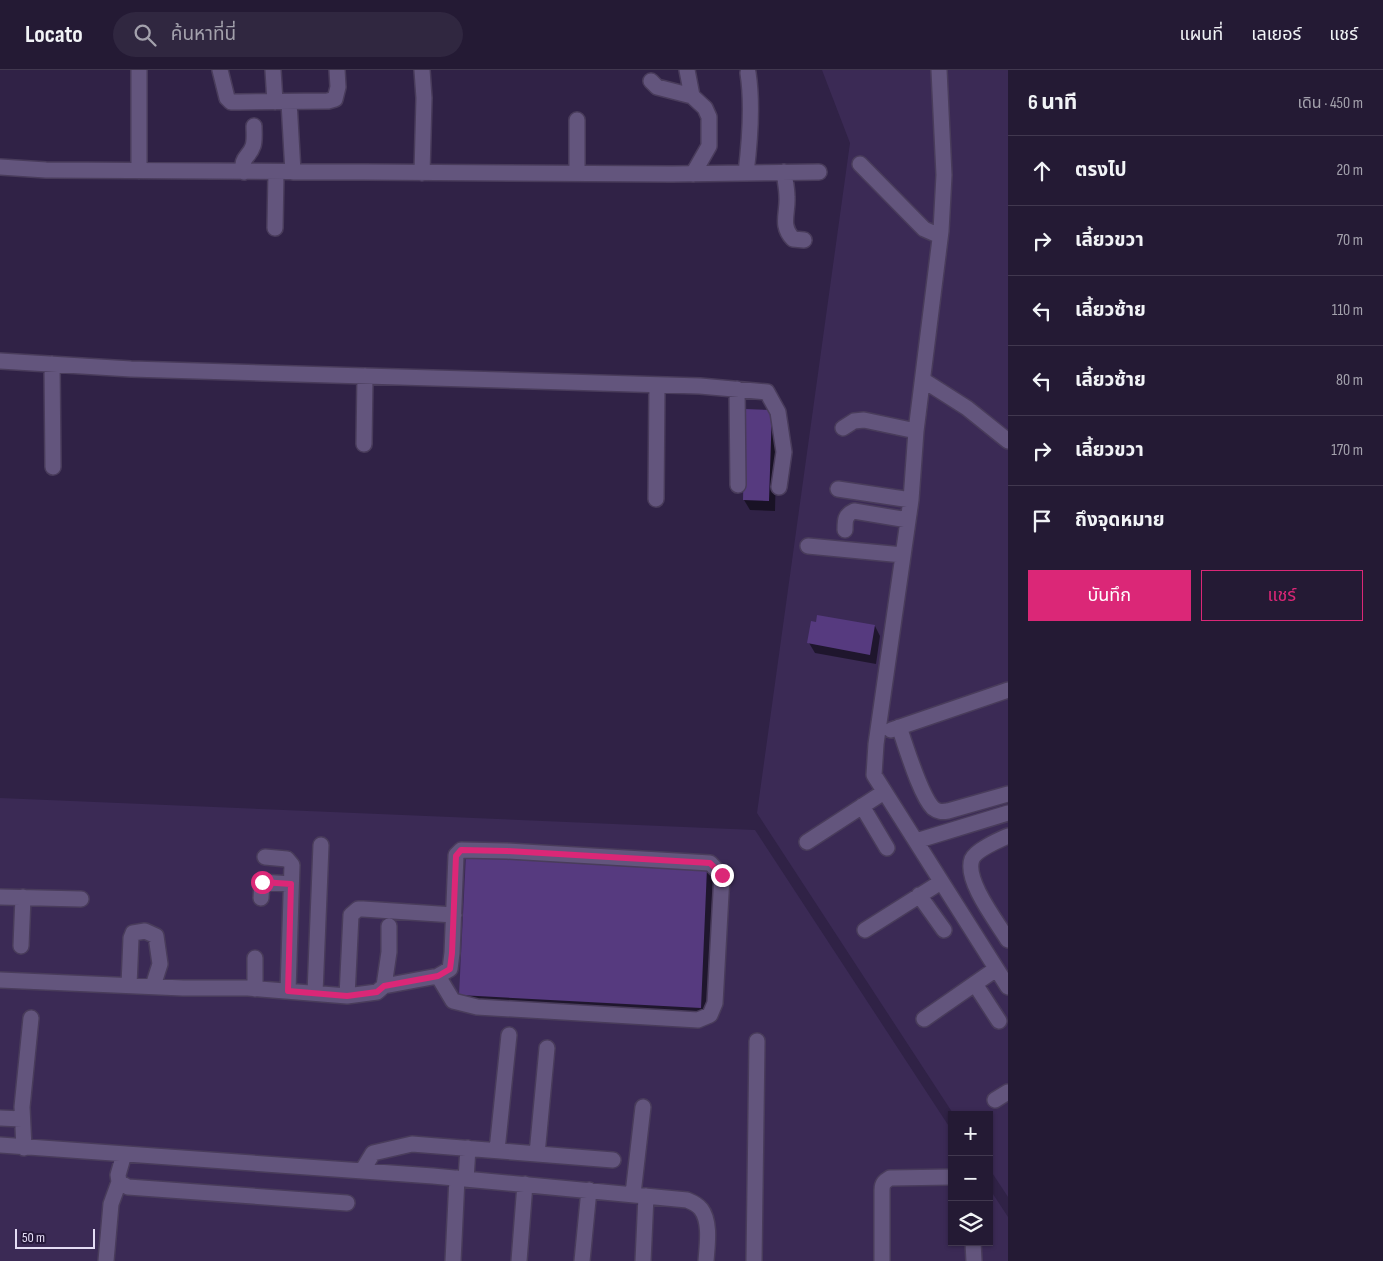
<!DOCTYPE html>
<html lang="th">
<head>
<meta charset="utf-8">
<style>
	:root { --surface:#241a34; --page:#302740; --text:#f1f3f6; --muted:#a3a1ac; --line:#41384f; --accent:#db2777 }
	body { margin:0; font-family:"Sofia Sans Condensed","Noto Sans Thai",sans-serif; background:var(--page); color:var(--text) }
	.controls { position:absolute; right:15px; bottom:15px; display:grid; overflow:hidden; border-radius:0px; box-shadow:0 1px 4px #0004 }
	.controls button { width:45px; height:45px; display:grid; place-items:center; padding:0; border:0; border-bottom:1px solid var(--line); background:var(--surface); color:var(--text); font:25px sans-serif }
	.scale { position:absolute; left:15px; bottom:12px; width:80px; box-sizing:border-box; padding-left:5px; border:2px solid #e4dcf4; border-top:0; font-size:14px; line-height:18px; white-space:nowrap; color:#e4dcf4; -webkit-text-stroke:4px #26183b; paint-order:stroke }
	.stop { position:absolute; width:15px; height:15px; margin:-11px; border:4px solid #db2777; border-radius:50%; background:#fff }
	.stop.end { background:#db2777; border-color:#fff; box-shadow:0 1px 5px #0008 }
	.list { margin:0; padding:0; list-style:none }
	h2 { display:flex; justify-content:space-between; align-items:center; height:65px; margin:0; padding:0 20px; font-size:21px }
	h2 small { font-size:16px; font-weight:400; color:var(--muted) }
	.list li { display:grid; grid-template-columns:32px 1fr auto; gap:15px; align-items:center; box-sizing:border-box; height:70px; padding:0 20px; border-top:1px solid var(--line) }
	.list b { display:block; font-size:19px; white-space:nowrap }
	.list em { font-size:16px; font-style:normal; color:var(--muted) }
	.actions { display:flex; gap:10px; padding:15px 20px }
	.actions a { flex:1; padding:11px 0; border:1px solid var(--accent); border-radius:0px; text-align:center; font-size:18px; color:var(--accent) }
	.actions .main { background:var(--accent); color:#fff }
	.icon { flex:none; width:28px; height:28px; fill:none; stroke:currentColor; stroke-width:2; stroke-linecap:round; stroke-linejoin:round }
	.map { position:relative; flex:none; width:1008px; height:1191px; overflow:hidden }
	header { display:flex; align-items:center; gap:30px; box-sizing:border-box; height:70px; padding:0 25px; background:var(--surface); border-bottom:1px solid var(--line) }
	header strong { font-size:24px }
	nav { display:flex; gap:28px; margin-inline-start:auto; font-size:18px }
	.search { width:350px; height:45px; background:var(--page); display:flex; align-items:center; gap:12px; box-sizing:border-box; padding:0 18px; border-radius:28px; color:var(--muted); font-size:19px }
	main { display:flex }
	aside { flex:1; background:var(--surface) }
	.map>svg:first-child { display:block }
	.built { fill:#3b2a55 }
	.shadow { fill:#0007 }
	.building { fill:#563a7f }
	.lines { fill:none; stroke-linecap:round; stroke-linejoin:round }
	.minor-casing { stroke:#493c5b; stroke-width:18 }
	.minor { stroke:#63557d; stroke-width:15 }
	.route { stroke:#db2777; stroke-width:6 }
</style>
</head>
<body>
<header>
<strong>Locato</strong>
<div class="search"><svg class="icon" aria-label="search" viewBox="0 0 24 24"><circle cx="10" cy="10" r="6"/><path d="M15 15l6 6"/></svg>ค้นหาที่นี่</div>
<nav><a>แผนที่</a><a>เลเยอร์</a><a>แชร์</a></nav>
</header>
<main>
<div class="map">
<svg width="1008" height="1191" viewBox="0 0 1008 1191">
	<rect width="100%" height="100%" fill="#302246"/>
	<path class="built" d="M822,0H1008V1127L989,1098V1045H954L757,743L850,73Z
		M0,728L755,760L952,1061V1172H989V1118L1008,1147V1191H0Z"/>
	<path class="shadow" d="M746,340L777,352L775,441L750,440L744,430Z
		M875,556L880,566L876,594L815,583L809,573Z
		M707,799L713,810L706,948L466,935L460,925Z"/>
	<path class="building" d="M745,339L772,340L769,431L743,430Z
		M817,545L875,555L870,585L807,573L811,551L816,552Z
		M466,785L707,798L701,938L459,925Z"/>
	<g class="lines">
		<g class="minor-casing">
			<path id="minor" d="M220,0L227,28L231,32H239L328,31L335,29L338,17L337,0
				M273,0L275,32
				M422,0L424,28L422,103
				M687,0L692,26L705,38L709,47V76L693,104
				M939,0L944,105L941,161L916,361L911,430L876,674L874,705L1008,917
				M651,11L657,17L692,26
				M289,32L293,102
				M860,94L924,159L940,166
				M0,97L46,100L672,104L819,102
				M139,101V0
				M244,102C240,87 249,88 253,76C255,70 254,62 254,56
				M784,102C785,110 787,119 787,127C788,144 780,155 793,169L804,170
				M577,103V50
				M746,103C750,70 753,35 748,3
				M275,158L276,102
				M0,291L131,299L700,316L767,322L778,342L784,382L779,417
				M52,294L53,397
				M923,310L967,338L1008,371
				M737,319L738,415
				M843,358L854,351L864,350L916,361
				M364,374L365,306
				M838,419L911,430
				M656,429L657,315
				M845,460C845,450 845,445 854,441L908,450
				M808,476L903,485
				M899,657C906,676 920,725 933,738C938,742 942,742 948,741L1008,724
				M891,660L1008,620
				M862,736L887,778
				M1008,766C999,770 976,780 972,789C964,810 997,852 1008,870
				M916,771L1008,743
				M807,772L884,722
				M461,780L507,781L710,793L722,805L715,933L710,945L698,950L477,937L453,931L438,906L450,899L452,883L456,785Z
				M265,787L287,789L292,795L288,921
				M919,825L944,860
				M0,827L81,829
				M261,828L262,812L291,814
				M865,860L941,812
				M21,876L23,827
				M255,888V919
				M0,910L183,918H248L347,926L377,922L384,916L389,882V856
				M975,914L999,951
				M129,915L131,868L133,863L145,861L156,866L160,894L153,916
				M384,916L438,906
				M315,923L321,775
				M347,926L351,845L358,839H363L454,845
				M924,949L996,899
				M995,1030L1008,1022
				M0,1048L22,1049
				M0,1075L433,1106L687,1130C692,1132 698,1135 701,1139C711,1152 707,1176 706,1191
				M24,1078L22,1037L31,948
				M497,1080L509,965
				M124,1084L118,1105L119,1112L128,1117L347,1133
				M537,1084L547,978
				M362,1101L373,1083L412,1074L613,1090
				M466,1109L468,1078
				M633,1124L643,1037
				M973,1172L974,1191
				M106,1191L111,1134L119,1112
				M453,1191L457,1108
				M519,1191L525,1114
				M582,1191L589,1120
				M643,1191L646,1126
				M754,1191L757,971
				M882,1191V1120C882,1113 885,1111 890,1108L952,1107"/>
		</g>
		<use href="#minor" class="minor"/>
	</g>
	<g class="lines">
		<path class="route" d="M262,812L291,814L288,921L347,926L377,922L384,916L438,906L450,899L452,883L456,786L461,780L507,781L710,793L722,805"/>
	</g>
</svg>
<div class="controls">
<button>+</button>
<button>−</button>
<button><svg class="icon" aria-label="layers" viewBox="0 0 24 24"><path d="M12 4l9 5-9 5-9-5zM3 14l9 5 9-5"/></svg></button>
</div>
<div class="scale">50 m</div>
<div class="stop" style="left:262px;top:812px"></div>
<div class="stop end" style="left:722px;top:805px"></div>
</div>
<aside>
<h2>6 นาที<small>เดิน · 450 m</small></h2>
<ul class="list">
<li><svg class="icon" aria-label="ahead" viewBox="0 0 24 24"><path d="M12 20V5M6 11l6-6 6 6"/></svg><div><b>ตรงไป</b></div><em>20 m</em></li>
<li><svg class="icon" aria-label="right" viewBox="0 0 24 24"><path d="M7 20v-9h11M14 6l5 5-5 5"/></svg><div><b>เลี้ยวขวา</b></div><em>70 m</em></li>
<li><svg class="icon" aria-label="left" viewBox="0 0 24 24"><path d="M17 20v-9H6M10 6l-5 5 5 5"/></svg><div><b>เลี้ยวซ้าย</b></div><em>110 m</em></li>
<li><svg class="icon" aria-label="left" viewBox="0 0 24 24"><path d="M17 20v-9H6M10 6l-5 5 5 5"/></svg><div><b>เลี้ยวซ้าย</b></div><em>80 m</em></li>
<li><svg class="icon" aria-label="right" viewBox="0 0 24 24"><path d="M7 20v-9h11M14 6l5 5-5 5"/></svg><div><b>เลี้ยวขวา</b></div><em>170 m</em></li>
<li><svg class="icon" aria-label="arrive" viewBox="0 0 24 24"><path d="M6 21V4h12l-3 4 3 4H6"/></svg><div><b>ถึงจุดหมาย</b></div></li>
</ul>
<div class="actions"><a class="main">บันทึก</a><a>แชร์</a></div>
</aside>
</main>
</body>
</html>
